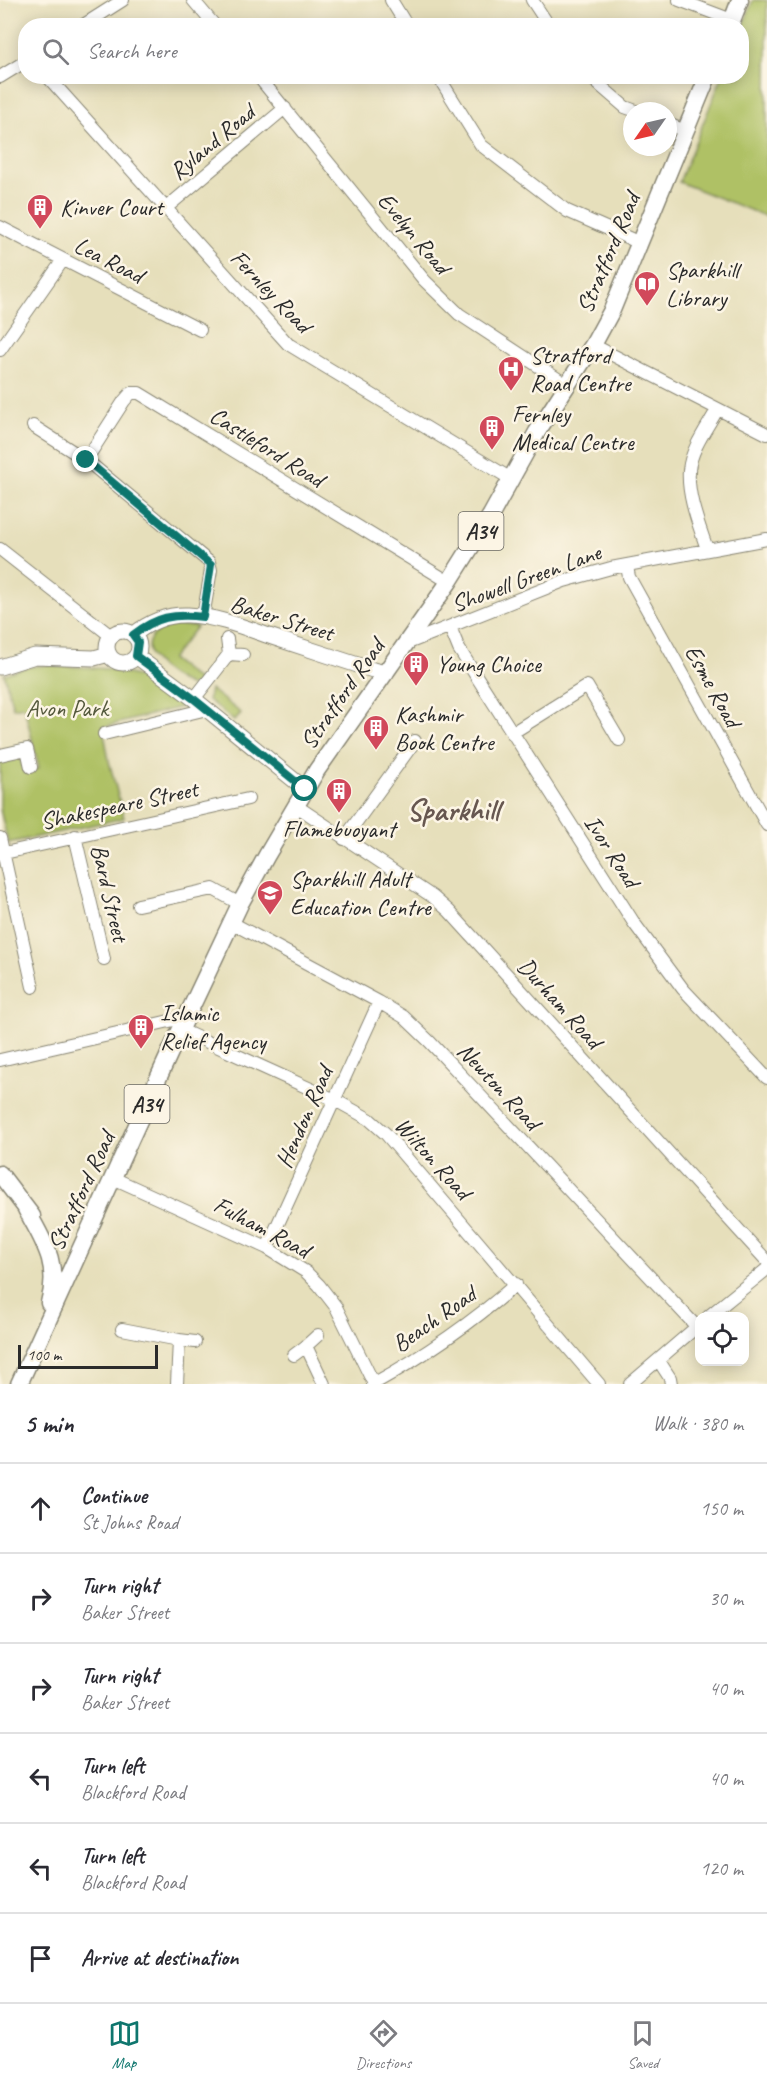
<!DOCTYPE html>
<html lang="en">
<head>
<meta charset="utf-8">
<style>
	:root { --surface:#fff; --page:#f7f7f7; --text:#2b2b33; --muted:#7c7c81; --line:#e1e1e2; --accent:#0f766e }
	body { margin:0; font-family:Caveat,sans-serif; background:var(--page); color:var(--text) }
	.controls { position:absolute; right:18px; bottom:18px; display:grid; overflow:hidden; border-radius:12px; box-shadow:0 3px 15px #0003 }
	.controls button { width:54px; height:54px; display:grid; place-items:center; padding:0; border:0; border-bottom:2px solid var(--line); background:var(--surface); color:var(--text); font:30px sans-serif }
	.compass { position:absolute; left:623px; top:102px; width:54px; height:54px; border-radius:50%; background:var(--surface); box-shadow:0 3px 15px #0003; rotate:236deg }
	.scale { position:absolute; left:18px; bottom:15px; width:140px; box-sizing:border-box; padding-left:6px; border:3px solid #2b2b2b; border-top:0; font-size:16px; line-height:21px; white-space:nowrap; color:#2b2b2b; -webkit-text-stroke:4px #fcf5e5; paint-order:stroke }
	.stop { position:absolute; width:18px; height:18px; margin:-14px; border:4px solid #0f766e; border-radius:50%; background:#fff }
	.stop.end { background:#0f766e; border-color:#fff; box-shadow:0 2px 6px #0008 }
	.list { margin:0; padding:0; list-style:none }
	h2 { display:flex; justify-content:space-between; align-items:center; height:78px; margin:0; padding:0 24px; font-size:26px }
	h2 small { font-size:20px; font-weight:400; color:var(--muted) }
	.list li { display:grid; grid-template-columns:39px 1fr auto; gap:18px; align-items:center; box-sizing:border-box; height:90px; padding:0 24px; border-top:2px solid var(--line) }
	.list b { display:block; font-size:22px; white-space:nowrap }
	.list p { margin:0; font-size:20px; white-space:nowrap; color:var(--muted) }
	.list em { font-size:20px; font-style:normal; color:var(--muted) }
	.icon { flex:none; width:33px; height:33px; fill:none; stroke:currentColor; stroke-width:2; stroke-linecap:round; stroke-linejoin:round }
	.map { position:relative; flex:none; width:767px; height:1384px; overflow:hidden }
	.search { position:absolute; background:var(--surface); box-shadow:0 3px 15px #0003; left:18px; right:18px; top:18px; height:66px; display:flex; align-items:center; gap:15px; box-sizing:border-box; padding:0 21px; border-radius:24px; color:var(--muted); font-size:22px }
	.sheet { height:618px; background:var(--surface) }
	nav { display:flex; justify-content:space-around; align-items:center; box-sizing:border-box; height:84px; border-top:2px solid var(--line); background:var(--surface); font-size:16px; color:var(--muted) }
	nav a { display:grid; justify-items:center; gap:3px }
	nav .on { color:var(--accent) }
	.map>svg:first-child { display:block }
	.green { fill:#afc165; stroke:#6d7648; stroke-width:1.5 }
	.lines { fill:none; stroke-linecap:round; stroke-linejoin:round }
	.minor-casing { stroke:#888573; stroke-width:14 }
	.major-casing { stroke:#888573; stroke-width:17 }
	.highway-casing { stroke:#888573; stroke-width:19 }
	.minor { stroke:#fff; stroke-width:12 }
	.major { stroke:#fff; stroke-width:15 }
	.highway { stroke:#fff; stroke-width:16 }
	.route { stroke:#0f766e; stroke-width:8 }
	.labels { text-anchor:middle; stroke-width:5; stroke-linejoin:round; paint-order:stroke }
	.shield { fill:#fcf5e5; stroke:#6a6863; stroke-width:1.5 }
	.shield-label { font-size:22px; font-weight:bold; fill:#2b2b2b }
	.street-label { font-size:24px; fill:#2b2b2b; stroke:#fcf5e5 }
	.poi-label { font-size:24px; fill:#2b2b2b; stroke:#fcf5e5; text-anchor:start }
	.park-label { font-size:24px; fill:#53583c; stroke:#fcf5e5 }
	.district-label { font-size:30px; font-weight:bold; fill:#675750; stroke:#fcf5e5 }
</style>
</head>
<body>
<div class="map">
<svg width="767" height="1384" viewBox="0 0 767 1384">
	<rect width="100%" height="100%" fill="#fcf5e5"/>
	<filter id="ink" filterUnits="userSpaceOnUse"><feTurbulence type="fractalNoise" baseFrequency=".0167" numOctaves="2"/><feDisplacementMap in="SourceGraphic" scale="12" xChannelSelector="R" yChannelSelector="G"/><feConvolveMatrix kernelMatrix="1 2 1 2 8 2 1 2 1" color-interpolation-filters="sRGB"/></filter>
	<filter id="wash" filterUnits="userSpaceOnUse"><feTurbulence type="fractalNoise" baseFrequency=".008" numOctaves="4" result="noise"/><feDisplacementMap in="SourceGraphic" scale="24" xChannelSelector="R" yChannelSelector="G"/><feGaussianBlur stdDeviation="1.35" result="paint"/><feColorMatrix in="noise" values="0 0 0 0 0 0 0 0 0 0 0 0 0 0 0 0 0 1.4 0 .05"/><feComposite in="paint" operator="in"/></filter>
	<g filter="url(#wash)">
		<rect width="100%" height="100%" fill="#e6dfbb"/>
		<path class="green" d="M753,0H767V217L679,182L722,77L742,76V28Z
			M172,625L197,626L171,659L199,681L191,686C162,674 122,642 172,625Z
			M49,665L109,669L156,681L189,705L103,727L109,761L124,818L8,843L0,809V761L20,756L24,772L39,768L24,706L13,708L4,674L27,667Z
			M210,689L241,713L234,721L208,700Z"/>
	</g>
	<g filter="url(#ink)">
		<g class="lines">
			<g class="minor-casing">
				<path id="minor" d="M193,0L215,26
					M391,0L407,26
					M532,0L549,26
					M679,0L732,20
					M82,26L123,0
					M47,76L288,344L511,479
					M258,76L424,280L459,314L567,385
					M438,76L481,145L567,211L640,243
					M589,76L625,107L636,111
					M0,77L26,61
					M668,124L685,131
					M166,208L285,108
					M0,227L200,330
					M593,345L767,434
					M0,350L63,260
					M33,426L86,460L209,562L211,570L203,617
					M86,460L124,401L131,393H139L449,582
					M0,549L111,636
					M707,549C699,525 687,496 689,470C691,449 707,428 717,410
					M627,566L629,577L767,825
					M450,627L459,649L634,923L683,989L767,1078
					M227,639L229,654L243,655
					M408,643L564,581L611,568L767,539
					M194,699L229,654
					M512,733L587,686L619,740
					M104,734L207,709
					M0,755L27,749L31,767
					M295,805L433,897L449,911L767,1261
					M75,836L104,959
					M0,838L33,987
					M344,839L415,741
					M0,854L248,799
					M138,905L213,889L240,904
					M232,923L379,1002L404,1017L430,1042L696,1326
					M181,1030L335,1100L369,1119L386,1134L599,1384
					M0,1060L187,1017
					M113,1178L267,1248L306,1272L319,1285L336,1307L374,1384
					M267,1248L379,1002
					M709,1316L767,1269
					M122,1329L179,1340L177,1384
					M179,1340L195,1342
					M306,1346L318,1335
					M294,1355L306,1346L324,1384
					M659,1361L670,1378L671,1384
					M373,1384C424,1356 472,1323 516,1284
					M630,1384L700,1324"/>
			</g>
			<g class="major-casing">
				<path id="major" d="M107 647a16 16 0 1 1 32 0a16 16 0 1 1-32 0Z
					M133,635C149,622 166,614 188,615C216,616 246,628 272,637C306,648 339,659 373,670L386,673
					M136,656L194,699L305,789
					M0,667L35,656L94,658L109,654"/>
			</g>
			<g class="highway-casing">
				<path id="highway" d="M730,26L740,0
					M0,1174L32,1216
					M26,1209C44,1242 60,1264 49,1303
					M19,1384L172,1048L240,904L267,855L317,770L449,582L491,515L537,432L593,345L612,310L708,76"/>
			</g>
			<use href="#minor" class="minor"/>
			<use href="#major" class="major"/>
			<use href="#highway" class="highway"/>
		</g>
	</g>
	<g class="lines" filter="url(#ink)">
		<path class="route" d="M86,460L211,565L203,617C174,613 156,617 133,635L138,642L136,656L194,699L305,789"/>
	</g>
	<defs>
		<g id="building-pin" transform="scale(1.35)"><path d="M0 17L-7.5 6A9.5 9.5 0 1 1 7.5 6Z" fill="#d1495b" stroke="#fcf5e5"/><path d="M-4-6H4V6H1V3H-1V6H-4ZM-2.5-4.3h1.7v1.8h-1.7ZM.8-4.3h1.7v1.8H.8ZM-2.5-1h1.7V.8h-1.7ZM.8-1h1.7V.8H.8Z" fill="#fff"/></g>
		<g id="library-pin" transform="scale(1.35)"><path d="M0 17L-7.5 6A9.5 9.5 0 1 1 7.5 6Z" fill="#d1495b" stroke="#fcf5e5"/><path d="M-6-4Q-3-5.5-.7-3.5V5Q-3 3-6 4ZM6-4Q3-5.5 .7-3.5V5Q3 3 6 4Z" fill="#fff"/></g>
		<g id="hospital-pin" transform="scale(1.35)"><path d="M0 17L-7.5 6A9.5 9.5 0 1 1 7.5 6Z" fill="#d1495b" stroke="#fcf5e5"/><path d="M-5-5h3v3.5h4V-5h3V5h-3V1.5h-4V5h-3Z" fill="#fff"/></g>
		<g id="university-pin" transform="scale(1.35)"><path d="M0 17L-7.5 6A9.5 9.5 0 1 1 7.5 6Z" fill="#d1495b" stroke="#fcf5e5"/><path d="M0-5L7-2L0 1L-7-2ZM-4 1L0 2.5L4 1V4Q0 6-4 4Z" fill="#fff"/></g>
	</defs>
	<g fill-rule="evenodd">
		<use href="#building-pin" x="40" y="207"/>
		<use href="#library-pin" x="647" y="284"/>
		<use href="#hospital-pin" x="511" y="369"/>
		<use href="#building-pin" x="492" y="428"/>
		<use href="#building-pin" x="416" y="664"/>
		<use href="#building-pin" x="376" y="728"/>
		<use href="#building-pin" x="339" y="791"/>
		<use href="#university-pin" x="270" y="893"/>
		<use href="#building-pin" x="141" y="1027"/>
	</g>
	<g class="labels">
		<g class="shield">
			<rect x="458.5" y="512" width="45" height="38" rx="4.5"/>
			<rect x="124.5" y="1085" width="45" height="38" rx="4.5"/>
		</g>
		<g class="shield-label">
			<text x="481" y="539">A34</text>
			<text x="147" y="1112">A34</text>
		</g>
		<g class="street-label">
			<text transform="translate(212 142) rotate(-40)" y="8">Ryland Road</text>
			<text transform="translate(414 233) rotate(50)" y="8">Evelyn Road</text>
			<text transform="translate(608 253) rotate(-67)" y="8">Stratford Road</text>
			<text transform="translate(109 260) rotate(27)" y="8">Lea Road</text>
			<text transform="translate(271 291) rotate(46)" y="8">Fernley Road</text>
			<text transform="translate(267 447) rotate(32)" y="8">Castleford Road</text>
			<text transform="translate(526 578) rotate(-20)" y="8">Showell Green Lane</text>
			<text transform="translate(282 618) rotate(17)" y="8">Baker Street</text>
			<text transform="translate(713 686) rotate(61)" y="8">Esme Road</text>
			<text transform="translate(342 694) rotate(-55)" y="8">Stratford Road</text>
			<text transform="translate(119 805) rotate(-12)" y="8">Shakespeare Street</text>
			<text transform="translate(612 851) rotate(57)" y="8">Ivor Road</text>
			<text transform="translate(110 893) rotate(77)" y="8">Bard Street</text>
			<text transform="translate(560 1003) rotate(48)" y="8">Durham Road</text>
			<text transform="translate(499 1086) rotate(47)" y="8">Newton Road</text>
			<text transform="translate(304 1117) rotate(-66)" y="8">Hendon Road</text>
			<text transform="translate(433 1158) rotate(48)" y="8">Wilton Road</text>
			<text transform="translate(81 1191) rotate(-65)" y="8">Stratford Road</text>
			<text transform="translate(262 1227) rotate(28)" y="8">Fulham Road</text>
			<text transform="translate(434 1319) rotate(-35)" y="8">Beach Road</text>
		</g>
		<g class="poi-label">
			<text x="60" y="215">Kinver Court</text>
			<text x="666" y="278">Sparkhill<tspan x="666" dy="28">Library</tspan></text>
			<text x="530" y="363">Stratford<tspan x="530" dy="28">Road Centre</tspan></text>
			<text x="512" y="422">Fernley<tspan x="512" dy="28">Medical Centre</tspan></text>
			<text x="436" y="672">Young Choice</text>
			<text x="395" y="722">Kashmir<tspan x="395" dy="28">Book Centre</tspan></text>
			<text x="339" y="837" text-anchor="middle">Flamebuoyant</text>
			<text x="290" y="887">Sparkhill Adult<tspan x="290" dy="28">Education Centre</tspan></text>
			<text x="160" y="1021">Islamic<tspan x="160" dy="28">Relief Agency</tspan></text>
		</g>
		<g class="park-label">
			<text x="67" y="716">Avon Park</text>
		</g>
		<g class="district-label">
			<text x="453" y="820">Sparkhill</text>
		</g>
	</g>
</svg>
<div class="controls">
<button><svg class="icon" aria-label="locate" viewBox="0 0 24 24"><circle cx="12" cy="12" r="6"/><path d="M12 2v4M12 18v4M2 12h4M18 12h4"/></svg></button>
</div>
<svg class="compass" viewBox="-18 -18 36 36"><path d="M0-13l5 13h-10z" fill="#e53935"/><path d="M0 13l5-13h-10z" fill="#7c7c81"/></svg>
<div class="scale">100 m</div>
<div class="stop" style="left:305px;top:789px"></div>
<div class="stop end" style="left:86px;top:460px"></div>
<div class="search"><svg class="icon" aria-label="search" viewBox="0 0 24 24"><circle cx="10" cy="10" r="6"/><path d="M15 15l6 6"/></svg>Search here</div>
</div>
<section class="sheet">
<h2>5 min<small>Walk · 380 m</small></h2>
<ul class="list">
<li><svg class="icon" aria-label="ahead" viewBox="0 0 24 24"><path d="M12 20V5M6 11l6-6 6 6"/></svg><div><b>Continue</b><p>St Johns Road</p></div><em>150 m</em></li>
<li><svg class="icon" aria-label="right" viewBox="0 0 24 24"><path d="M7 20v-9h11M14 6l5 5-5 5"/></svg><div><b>Turn right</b><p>Baker Street</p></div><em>30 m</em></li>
<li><svg class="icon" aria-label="right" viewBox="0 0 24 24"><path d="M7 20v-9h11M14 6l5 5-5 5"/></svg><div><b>Turn right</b><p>Baker Street</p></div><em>40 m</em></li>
<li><svg class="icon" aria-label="left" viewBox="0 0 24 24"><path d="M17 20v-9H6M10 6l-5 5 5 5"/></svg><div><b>Turn left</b><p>Blackford Road</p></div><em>40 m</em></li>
<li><svg class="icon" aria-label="left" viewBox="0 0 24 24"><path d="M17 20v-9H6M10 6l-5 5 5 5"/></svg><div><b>Turn left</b><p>Blackford Road</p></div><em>120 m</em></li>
<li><svg class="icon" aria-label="arrive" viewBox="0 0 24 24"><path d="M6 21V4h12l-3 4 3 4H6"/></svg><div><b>Arrive at destination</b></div></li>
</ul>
</section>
<nav>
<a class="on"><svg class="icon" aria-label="map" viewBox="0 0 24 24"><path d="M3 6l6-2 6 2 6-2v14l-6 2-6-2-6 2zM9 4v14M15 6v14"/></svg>Map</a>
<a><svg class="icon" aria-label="directions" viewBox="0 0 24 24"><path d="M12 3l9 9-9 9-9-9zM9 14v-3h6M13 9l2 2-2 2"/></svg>Directions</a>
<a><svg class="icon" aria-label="saved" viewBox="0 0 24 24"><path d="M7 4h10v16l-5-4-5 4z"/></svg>Saved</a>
</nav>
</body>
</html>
